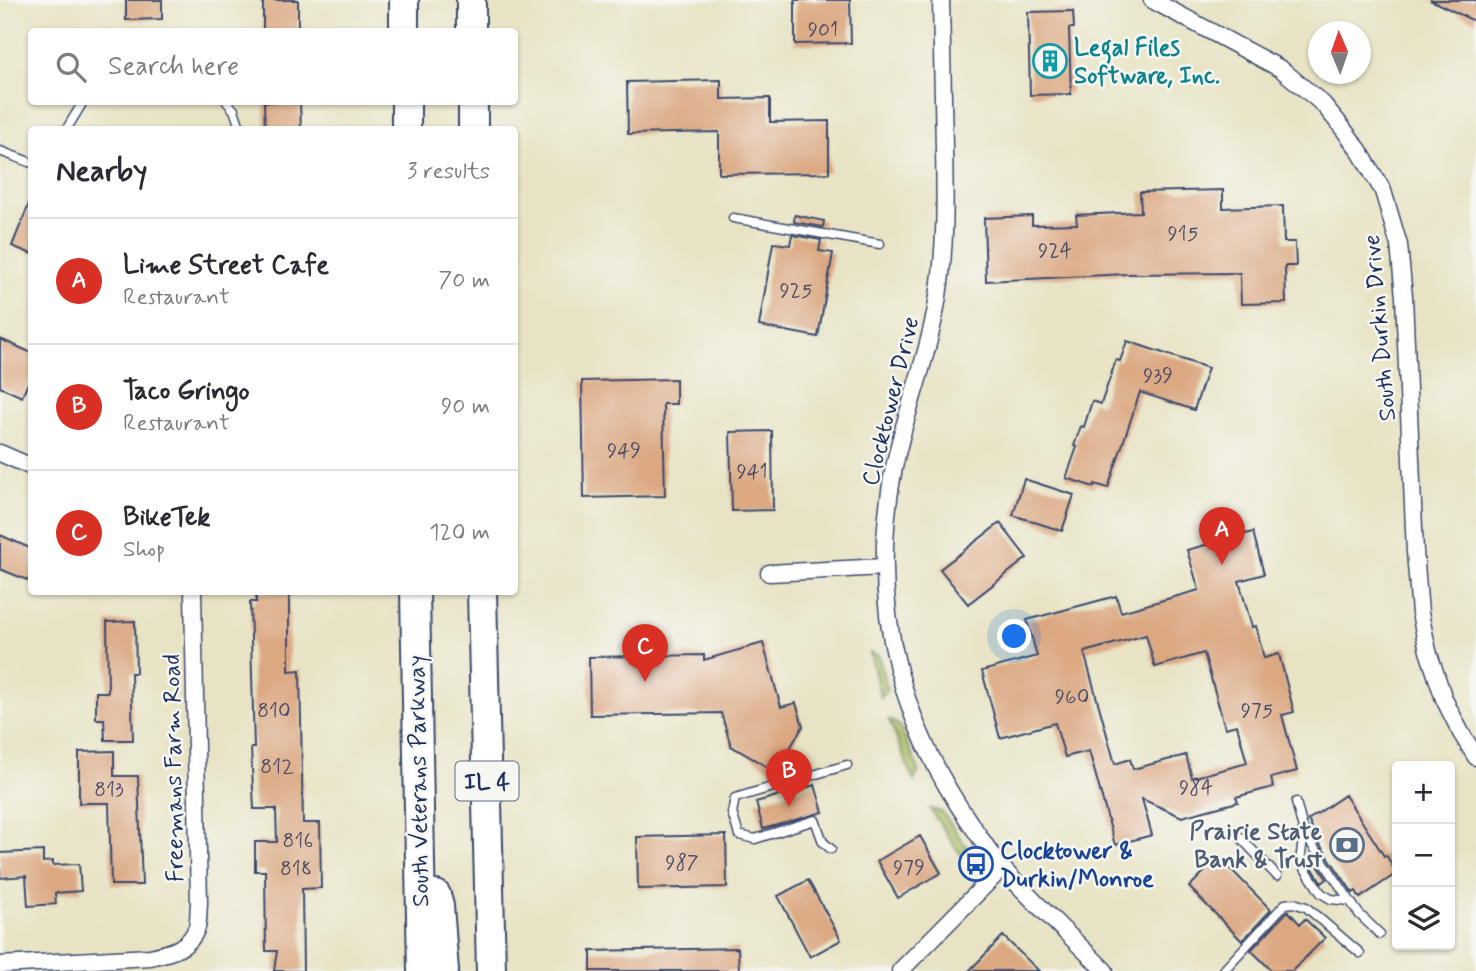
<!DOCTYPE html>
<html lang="en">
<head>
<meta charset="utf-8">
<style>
	:root { --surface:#fff; --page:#f7f7f7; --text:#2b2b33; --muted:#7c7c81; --line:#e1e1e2; --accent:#d93025 }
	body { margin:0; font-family:Mynerve,sans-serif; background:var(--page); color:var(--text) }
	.controls { position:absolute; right:21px; bottom:21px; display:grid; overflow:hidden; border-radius:7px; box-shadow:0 2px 5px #0004 }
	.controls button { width:63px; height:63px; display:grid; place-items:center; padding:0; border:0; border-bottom:2px solid var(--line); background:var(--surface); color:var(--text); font:35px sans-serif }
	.compass { position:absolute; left:1308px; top:21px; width:63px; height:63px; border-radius:50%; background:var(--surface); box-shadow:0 2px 5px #0004; rotate:358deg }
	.you { position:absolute; left:1015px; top:637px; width:24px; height:24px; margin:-18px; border:5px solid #fff; border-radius:50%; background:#1a73e8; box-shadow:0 0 0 10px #1a73e833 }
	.badge { display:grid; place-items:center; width:46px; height:46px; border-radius:50%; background:var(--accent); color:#fff; font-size:23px; font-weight:700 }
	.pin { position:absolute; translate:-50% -58px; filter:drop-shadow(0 2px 4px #0008) }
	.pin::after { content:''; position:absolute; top:37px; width:24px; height:21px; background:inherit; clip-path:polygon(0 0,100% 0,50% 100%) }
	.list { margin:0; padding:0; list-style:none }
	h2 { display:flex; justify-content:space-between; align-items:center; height:91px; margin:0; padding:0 28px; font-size:30px }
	h2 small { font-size:23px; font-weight:400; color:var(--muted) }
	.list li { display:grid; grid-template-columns:46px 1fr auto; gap:21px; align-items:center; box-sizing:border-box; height:126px; padding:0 28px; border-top:2px solid var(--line) }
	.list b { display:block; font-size:26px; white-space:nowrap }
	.list p { margin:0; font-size:23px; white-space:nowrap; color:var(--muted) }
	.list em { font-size:23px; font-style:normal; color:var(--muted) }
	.icon { flex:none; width:38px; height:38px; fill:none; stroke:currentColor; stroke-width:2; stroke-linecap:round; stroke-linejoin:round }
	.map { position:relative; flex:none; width:1476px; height:971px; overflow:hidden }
	.search { position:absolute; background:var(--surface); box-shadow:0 2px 5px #0004; left:28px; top:28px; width:490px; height:77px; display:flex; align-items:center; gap:18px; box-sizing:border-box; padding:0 24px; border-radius:7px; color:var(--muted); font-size:26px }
	.panel { position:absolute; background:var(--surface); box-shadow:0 2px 5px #0004; left:28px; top:126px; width:490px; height:469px; border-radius:7px }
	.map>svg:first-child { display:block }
	.green { fill:#a7bd61; stroke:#617660; stroke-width:2 }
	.building { fill:#dba882; fill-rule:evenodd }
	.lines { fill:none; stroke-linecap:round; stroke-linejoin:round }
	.service-casing { stroke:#3a4a6d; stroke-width:11 }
	.minor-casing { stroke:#3a4a6d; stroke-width:19 }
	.trunk-casing { stroke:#3a4a6d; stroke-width:32 }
	.service { stroke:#fff; stroke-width:8 }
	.minor { stroke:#fff; stroke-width:16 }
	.trunk { stroke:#fff; stroke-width:28 }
	.labels { text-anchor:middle; stroke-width:5; stroke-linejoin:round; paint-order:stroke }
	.number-label { font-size:21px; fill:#4b4d67 }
	.shield { fill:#f6f6f2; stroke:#5d6b8a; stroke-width:2 }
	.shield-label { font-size:23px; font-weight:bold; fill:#1b2f5e }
	.culture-label { font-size:24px; font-weight:bold; fill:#0d838f; stroke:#f6f6f2; text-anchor:start }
	.street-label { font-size:24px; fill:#1b2f5e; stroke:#f6f6f2 }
	.service-label { font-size:24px; font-weight:bold; fill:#4e5e75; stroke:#f6f6f2; text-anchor:end }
	.transit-label { font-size:24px; font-weight:bold; fill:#164399; stroke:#f6f6f2; text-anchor:start }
</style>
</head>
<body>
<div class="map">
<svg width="1476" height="971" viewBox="0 0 1476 971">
	<rect width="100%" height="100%" fill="#f6f6f2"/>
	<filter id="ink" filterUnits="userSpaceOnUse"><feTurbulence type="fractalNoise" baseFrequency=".0143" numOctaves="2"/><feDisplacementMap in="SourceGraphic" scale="14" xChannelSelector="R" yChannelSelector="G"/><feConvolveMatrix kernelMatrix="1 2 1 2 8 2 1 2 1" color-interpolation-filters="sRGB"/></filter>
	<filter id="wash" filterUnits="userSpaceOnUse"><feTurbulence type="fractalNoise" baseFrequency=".00686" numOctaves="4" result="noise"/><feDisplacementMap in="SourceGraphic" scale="28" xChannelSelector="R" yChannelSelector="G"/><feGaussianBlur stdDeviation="1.57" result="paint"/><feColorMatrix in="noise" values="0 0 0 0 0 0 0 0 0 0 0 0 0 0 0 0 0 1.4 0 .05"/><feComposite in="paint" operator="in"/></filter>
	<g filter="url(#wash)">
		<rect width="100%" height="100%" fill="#e8e3c4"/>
		<path class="green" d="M870,653L879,656L887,689L881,698Z
			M889,720L899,725L919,770L914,781Z
			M930,809L942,812L976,860L978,865L976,873L958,851Z"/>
		<g id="blocks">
			<path class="building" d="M126,0H162V19L126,20Z
				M263,0H298V32H263Z
				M795,0H850L851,43L795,44Z
				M1430,0H1476V22Z
				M1073,11L1074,28H1069L1071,94L1030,95L1028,12Z
				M721,80V99L770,98V122L829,121V173L719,174V132L628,134L627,82Z
				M264,102H300L301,130H265Z
				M1223,190V208L1283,206L1284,242H1295L1296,266H1285L1286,303L1241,304L1240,273L1127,274L986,281L984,218L1032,216V225L1077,224L1076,215L1141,212L1140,192Z
				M31,199H32V254L12,246Z
				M795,215L824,221L823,227L794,222Z
				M792,235L821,240L819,251L833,253L818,337L759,326L773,243L790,245Z
				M0,339L32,353V374L22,397L0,387Z
				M1127,341L1208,368L1194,410L1140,392L1108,488L1095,484L1094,487L1066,478L1077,447L1074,446L1081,426L1084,427L1092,401L1101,404L1116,360L1120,361Z
				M676,379V404H663L665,496L584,498L582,381Z
				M772,431L773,510L732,511L730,432Z
				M1024,479L1074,495L1062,531L1013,515Z
				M1000,523L1027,558L968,604L940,569Z
				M1253,532L1264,574L1239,581L1252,627L1256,626L1264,658L1279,654L1294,712L1282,715L1297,771L1271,778L1273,787L1236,797L1238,802L1182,817L1142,799L1152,835L1115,845L1089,751L1065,757L1055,723L1000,738L982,671L1037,656L1027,620L1116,596L1121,612L1199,590L1187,550ZM1146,635L1155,667L1204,653L1225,728L1237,725L1247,763L1192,778L1186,755L1133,769L1130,759L1115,764L1084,652Z
				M0,535L32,549V582L0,569Z
				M256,592H289V671L300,670L303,823H320L321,888L302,889L303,971H274L277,951H266L265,871H255V842H277L276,809H254L251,748H254L250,602H256Z
				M135,621L136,673H131L133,740H105L104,719H96V692H108L107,622Z
				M763,643L781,707L796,703L803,726L776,772L731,746L721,713L590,715L589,657L704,655V660Z
				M114,751V776H138L142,885H111L109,803H79V752Z
				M815,785L823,812L763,829L756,802Z
				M1345,795L1384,856L1386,855L1397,873L1360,898L1356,891L1353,893L1310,830V828L1312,827L1308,820Z
				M726,835L727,887L638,889L637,837Z
				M920,836L941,873L898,898L877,861Z
				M43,851V862L53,861V865L79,864L81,891L55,893L56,904L28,906L26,876L0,878V853Z
				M1219,857L1271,910L1242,941L1189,887Z
				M1313,858L1327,879L1322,883L1308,861Z
				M808,880L841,940L810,957L778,896Z
				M1288,911L1300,924L1305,919L1325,938L1292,971H1272L1251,950Z
				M1003,936L1039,971H969Z
				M738,948L739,971H591V951Z"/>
		</g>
	</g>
	<g filter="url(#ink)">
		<use href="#blocks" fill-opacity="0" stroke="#3a4a6d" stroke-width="2"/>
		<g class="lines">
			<g class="service-casing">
				<path id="service" d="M227,102L234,110L241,130
					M66,130L83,102
					M0,151L32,163
					M733,218L880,244
					M1296,802L1304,833L1359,914L1380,934
					M1304,833L1300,861L1321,893L1331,899L1350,901
					M1239,836L1277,876
					M831,849L823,842L815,820L755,839L739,835L732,813L735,798L847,765
					M1223,971L1285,904L1294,903L1306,907L1360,953"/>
			</g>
			<g class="minor-casing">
				<path id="minor" d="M941,0C942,49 943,99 944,148C945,198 946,247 938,296C928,363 899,425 890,491C872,612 901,723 970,823C981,838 991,856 1004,870C1036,905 1072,937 1105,971
					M1152,0L1281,69L1323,104L1341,126L1359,150L1383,191L1399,245L1404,297L1415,552L1420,613L1428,651L1444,699L1461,733L1476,757
					M0,453L32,467
					M769,573L884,567
					M0,965L150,957C169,953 190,949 197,927C199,920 198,911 199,904L193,592
					M900,971L1002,868"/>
			</g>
			<g class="trunk-casing">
				<path id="trunk" d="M404,0V32
					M471,0V32
					M406,102V130
					M473,102V130
					M415,592L422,971
					M482,592L491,971
					M436,895L439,906L444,971"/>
			</g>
			<use href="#service" class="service"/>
			<use href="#minor" class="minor"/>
			<use href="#trunk" class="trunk"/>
		</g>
	</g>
	<defs>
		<g id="building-ring" transform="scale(1.75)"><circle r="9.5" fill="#f6f6f2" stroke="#0f9aa8" stroke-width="1.5"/><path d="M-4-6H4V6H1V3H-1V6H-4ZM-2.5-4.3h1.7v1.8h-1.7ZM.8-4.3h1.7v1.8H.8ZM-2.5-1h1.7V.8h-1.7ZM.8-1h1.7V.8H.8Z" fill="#0f9aa8"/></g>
		<g id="bank-ring" transform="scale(1.75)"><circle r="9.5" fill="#f6f6f2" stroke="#5c6f8a" stroke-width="1.5"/><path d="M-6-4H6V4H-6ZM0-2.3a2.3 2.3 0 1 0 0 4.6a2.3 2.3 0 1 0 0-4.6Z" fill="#5c6f8a"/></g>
		<g id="bus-ring" transform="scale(1.75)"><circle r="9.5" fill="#f6f6f2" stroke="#1a4fb4" stroke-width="1.5"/><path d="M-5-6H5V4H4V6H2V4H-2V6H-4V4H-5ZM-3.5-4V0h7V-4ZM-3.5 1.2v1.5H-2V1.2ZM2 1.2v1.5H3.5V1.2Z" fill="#1a4fb4"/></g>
	</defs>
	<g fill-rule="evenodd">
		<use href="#building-ring" x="1050" y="61"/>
		<use href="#bank-ring" x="1347" y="845"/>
		<use href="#bus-ring" x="976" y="864"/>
	</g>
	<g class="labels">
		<g class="number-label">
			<text x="823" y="36">901</text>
			<text x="1183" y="240">915</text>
			<text x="1055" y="257">924</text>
			<text x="796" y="297">925</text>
			<text x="1158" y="382">939</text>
			<text x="624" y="457">949</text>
			<text x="752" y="478">941</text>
			<text x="1072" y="703">960</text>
			<text x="274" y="717">810</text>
			<text x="1257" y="717">975</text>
			<text x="277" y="773">812</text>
			<text x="1196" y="794">984</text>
			<text x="109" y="796">813</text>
			<text x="298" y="847">816</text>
			<text x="682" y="869">987</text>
			<text x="909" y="874">979</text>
			<text x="296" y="875">818</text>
		</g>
		<rect class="shield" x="455.5" y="761.5" width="63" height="39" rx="5"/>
		<g class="shield-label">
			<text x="487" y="789">IL 4</text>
		</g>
		<g class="culture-label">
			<text x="1074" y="55">Legal Files<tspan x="1074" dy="28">Software, Inc.</tspan></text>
		</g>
		<g class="street-label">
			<text transform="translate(1379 328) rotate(-95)" y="8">South Durkin Drive</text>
			<text transform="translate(890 401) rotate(-76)" y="8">Clocktower Drive</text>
			<text transform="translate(173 768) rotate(-91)" y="8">Freemans Farm Road</text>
			<text transform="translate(418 781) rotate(-91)" y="8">South Veterans Parkway</text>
		</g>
		<g class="service-label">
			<text x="1322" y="839">Prairie State<tspan x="1322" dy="28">Bank &amp; Trust</tspan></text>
		</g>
		<g class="transit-label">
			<text x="1000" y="858">Clocktower &amp;<tspan x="1000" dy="28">Durkin/Monroe</tspan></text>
		</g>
	</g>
</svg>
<div class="controls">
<button>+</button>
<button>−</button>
<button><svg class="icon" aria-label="layers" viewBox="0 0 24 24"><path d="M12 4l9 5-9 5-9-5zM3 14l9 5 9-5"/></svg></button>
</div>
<svg class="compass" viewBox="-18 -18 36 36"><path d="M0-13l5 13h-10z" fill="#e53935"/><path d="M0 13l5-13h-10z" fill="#7c7c81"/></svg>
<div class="you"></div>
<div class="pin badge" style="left:1222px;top:565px">A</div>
<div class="pin badge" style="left:789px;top:807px">B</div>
<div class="pin badge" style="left:645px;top:682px">C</div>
<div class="search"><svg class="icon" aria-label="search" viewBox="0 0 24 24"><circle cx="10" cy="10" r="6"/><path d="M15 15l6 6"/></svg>Search here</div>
<section class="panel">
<h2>Nearby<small>3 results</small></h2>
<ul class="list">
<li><span class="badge">A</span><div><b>Lime Street Cafe</b><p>Restaurant</p></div><em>70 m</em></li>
<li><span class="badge">B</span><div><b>Taco Gringo</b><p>Restaurant</p></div><em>90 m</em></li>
<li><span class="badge">C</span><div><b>BikeTek</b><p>Shop</p></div><em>120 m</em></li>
</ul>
</section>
</div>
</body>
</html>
